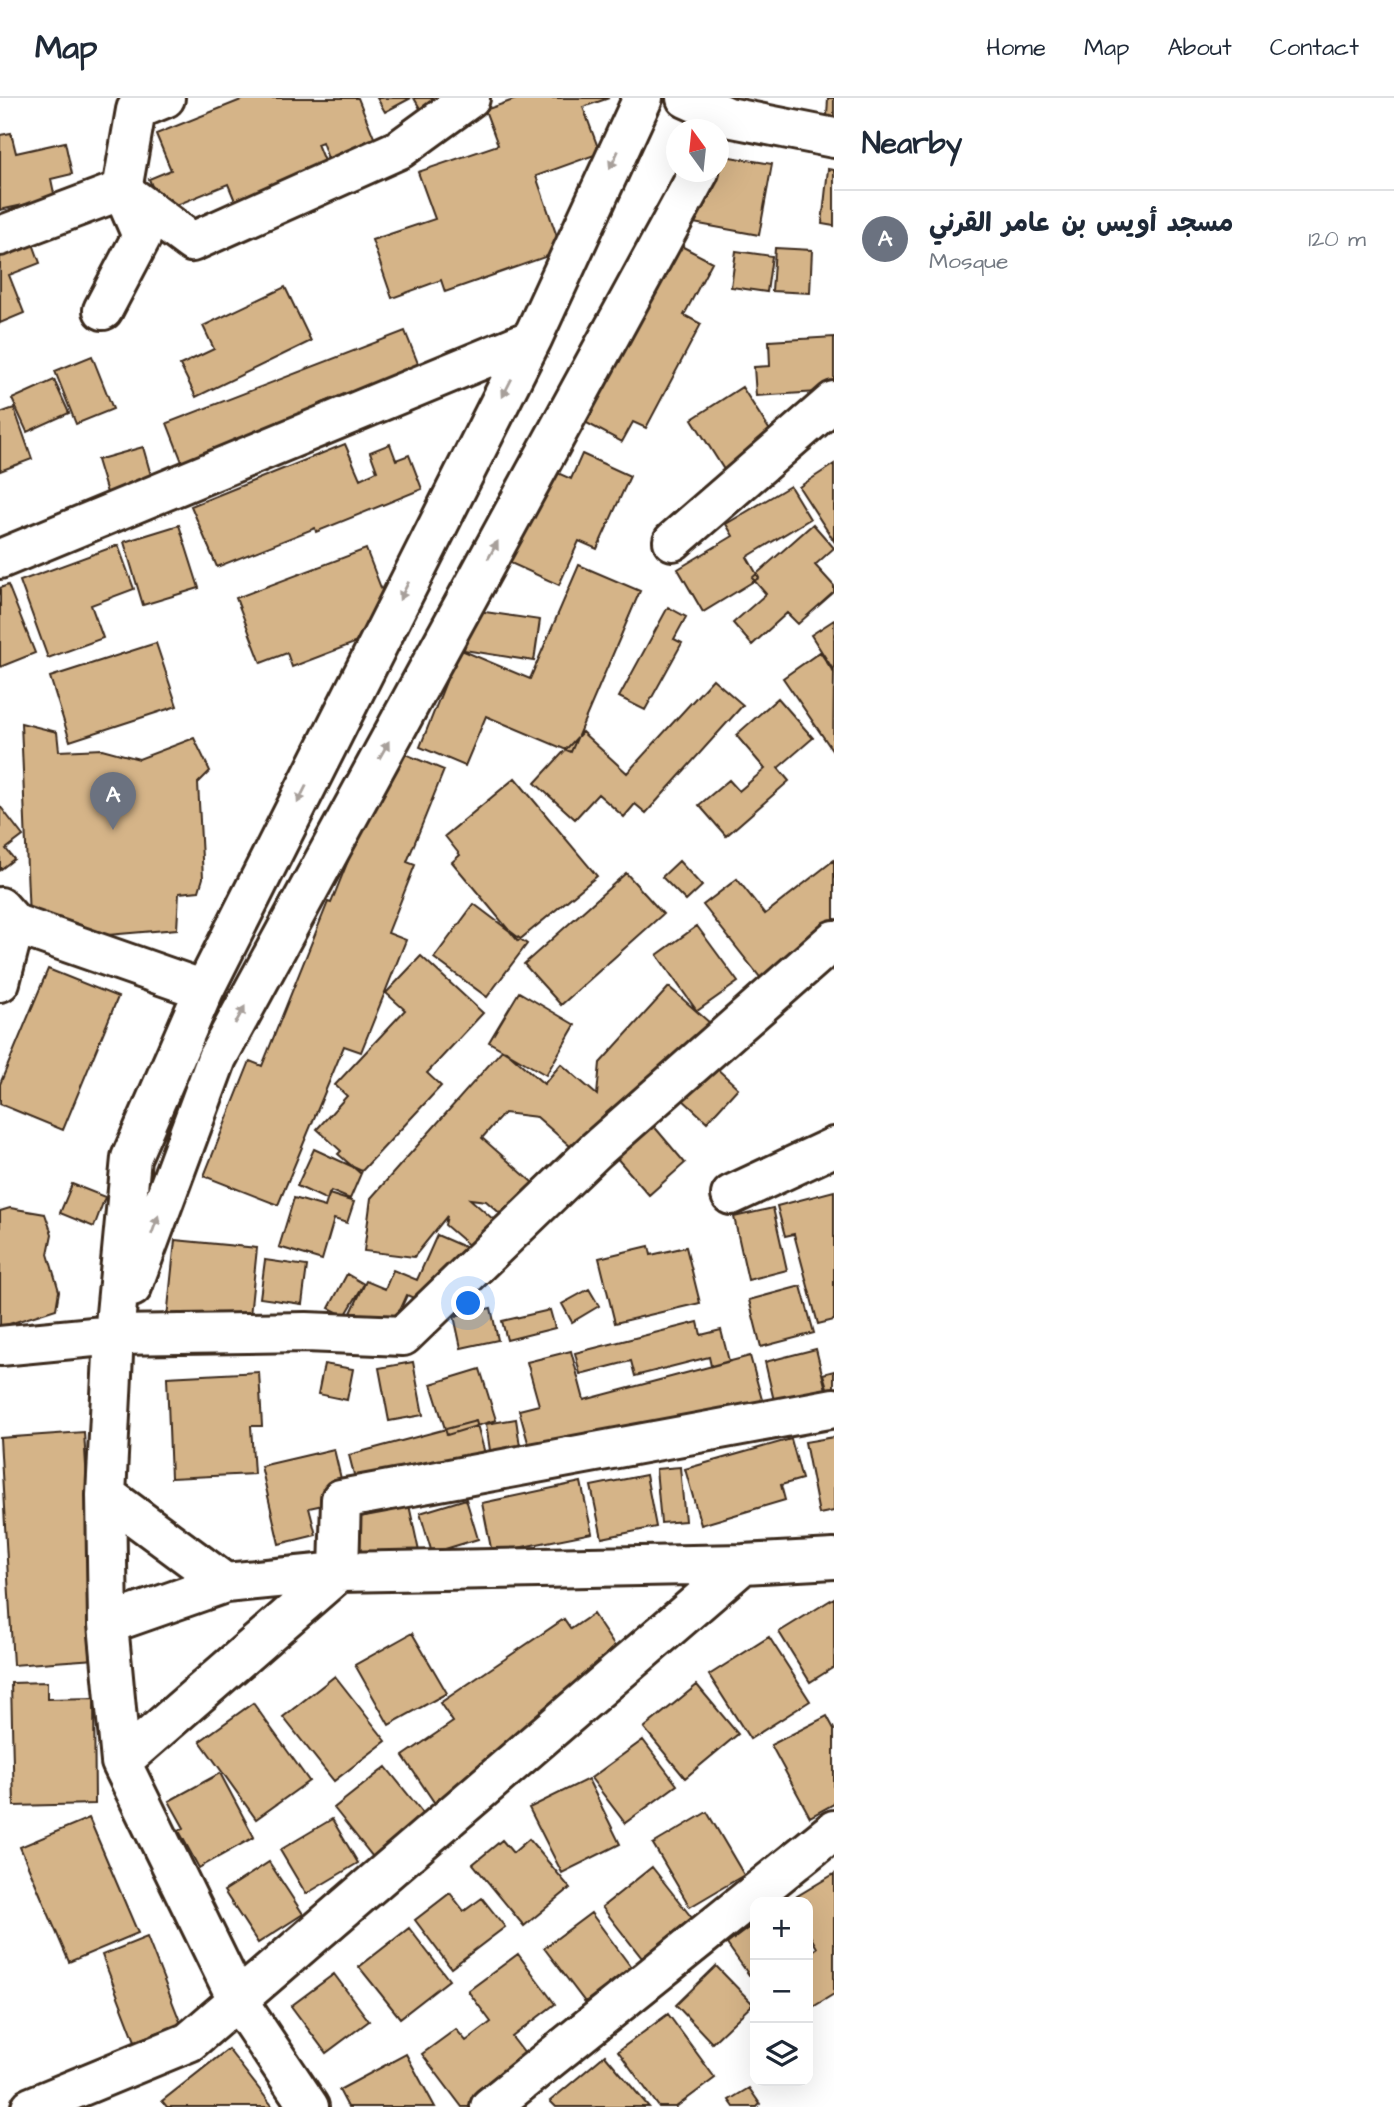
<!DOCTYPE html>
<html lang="en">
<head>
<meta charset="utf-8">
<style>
	:root { --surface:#fff; --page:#f6f6f7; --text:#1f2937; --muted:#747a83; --line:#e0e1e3; --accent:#3b2a1e }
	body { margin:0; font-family:"Architects Daughter","Playpen Sans Arabic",sans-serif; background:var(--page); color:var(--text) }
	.controls { position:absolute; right:21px; bottom:21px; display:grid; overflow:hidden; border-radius:14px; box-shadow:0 7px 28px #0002 }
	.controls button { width:63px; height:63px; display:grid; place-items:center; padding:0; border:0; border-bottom:2px solid var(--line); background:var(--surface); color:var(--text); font:35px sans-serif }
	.compass { position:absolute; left:666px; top:21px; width:63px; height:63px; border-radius:50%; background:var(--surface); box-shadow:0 7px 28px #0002; rotate:345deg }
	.you { position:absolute; left:469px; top:1206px; width:24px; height:24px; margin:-18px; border:5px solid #fff; border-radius:50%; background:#1a73e8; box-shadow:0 0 0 10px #1a73e833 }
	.badge { display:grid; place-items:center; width:46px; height:46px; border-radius:50%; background:var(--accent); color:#fff; font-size:23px; font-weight:700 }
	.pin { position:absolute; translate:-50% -58px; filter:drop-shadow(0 2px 4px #0008) }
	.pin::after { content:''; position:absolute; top:37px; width:24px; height:21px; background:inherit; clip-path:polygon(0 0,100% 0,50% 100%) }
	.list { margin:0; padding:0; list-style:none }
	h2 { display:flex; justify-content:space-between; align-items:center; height:91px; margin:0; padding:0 28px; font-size:30px }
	h2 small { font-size:23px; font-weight:400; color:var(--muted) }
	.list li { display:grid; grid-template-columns:46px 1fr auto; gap:21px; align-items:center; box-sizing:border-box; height:98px; padding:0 28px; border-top:2px solid var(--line) }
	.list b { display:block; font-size:26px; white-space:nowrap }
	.list p { margin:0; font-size:23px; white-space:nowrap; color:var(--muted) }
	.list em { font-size:23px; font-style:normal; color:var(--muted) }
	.icon { flex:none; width:38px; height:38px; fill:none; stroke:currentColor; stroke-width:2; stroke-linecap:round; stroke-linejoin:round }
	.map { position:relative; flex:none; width:834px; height:2009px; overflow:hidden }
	header { display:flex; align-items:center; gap:42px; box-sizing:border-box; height:98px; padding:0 35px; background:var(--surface); border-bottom:2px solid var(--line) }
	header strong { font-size:33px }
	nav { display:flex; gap:38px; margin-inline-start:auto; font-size:24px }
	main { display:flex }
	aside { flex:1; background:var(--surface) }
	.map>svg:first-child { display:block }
	.building { fill:#d5b488; stroke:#3b2a1e; stroke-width:2 }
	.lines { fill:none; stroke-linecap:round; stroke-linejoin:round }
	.minor-casing { stroke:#3b2a1e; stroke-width:44 }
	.minor { stroke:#fff; stroke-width:38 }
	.oneway { fill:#a79f9a }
</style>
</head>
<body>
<header>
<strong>Map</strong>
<nav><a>Home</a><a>Map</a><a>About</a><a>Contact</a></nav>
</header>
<main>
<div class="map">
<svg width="834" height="2009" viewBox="0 0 834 2009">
	<rect width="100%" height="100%" fill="#fff"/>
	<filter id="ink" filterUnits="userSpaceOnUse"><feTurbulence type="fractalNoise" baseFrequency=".0143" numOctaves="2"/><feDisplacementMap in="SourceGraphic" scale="14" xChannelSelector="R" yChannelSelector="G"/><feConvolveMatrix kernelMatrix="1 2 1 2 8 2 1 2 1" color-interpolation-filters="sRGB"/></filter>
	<g filter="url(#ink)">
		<path class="building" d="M246,0H358L377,47L330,66L322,44L317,46L330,78L240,115L228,86L162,113L149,81L171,72L156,36Z
			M377,0H411L385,14Z
			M414,0H452L425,19Z
			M519,0H609L583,9L600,55L536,78L562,153L445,194L441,182L392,200L372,142L435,121L418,74L498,47L485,12Z
			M828,0H834V38L826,37Z
			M11,35L16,55L65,44L72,76L51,81L55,100L0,112V37Z
			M718,57L772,66L759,137L688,124L697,74H718Z
			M828,71L834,72V128L822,126Z
			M664,139L712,164L684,217L701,226L646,330L633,324L622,344L570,316Z
			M31,140L40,165L9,177L24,215L0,225V152Z
			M775,150L812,152L810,195L772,193Z
			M736,153L772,158L767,194L731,189Z
			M285,189L311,243L196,299L180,267L214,251L203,228Z
			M405,233L419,268L322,305L329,322L186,374L167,325Z
			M834,239V293L756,298L754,269L770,268L769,243Z
			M92,258L113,311L76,326L55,273Z
			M54,282L69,315L27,334L12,301Z
			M742,289L778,345L728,378L692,321Z
			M14,310L32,361L0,373V315Z
			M345,346L360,381L377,373L370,354L390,346L396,362L409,357L422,391L316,434L315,430L217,469L191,408Z
			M143,349L156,395L111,408L97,362Z
			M582,356L630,378L597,451L579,443L559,487L491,456L533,364L571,381Z
			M834,366V443L799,389Z
			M790,388L810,421L747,459L759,480L703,514L678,471L733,438L726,426Z
			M813,426L834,450L815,467L834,488V494L798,526L787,515L752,547L733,525L766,496L752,480Z
			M179,427L199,490L143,507L124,444Z
			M118,447L134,491L91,507L103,540L48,560L20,483Z
			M366,451L396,529L292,569L287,555L261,565L236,500Z
			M579,467L640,493L571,654L486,618L465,668L420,649L459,551L530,581Z
			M8,487L35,555L0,569V490Z
			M668,509L686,519L674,541L682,545L645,612L619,599Z
			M471,512L540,522L534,563L464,552Z
			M834,522V573L811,537Z
			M156,545L177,608L70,643L50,579Z
			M820,554L834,575L833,653L783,580Z
			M713,581L743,607L646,715L635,706L624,719L598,696L575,721L535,685L582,634L627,675Z
			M778,600L813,640L778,670L789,683L726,738L699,707L729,682L739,693L765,671L736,637Z
			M21,625L57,634L59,653L102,651L139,661L194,640L210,673L198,685L203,780L199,793L179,795L177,831L96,838L29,820Z
			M393,651L444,672L407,764L415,767L388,835L406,842L361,954L344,948L278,1107L204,1078L250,963L262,968L328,804L331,805Z
			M515,680L597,778L518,843L452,764L460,757L445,738Z
			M0,708L23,738L6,751L14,761L0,772Z
			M834,762V835L767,888L703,807L737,781L765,816Z
			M679,763L702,788L686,803L662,779Z
			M626,775L663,816L561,907L524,866Z
			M474,806L527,846L487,899L434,860Z
			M697,828L738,884L697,913L657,857Z
			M421,858L483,915L427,975L441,988L360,1075L338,1056L341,1053L317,1031L347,998L335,987L405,912L386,895Z
			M48,871L118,899L63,1032L0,1006V986Z
			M669,889L710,925L587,1063L537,1019L504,1015L482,1040L540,1091L511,1125L486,1103L470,1101L510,1136L486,1162L445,1127L447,1118L414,1159L364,1153L371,1100L502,952L506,953L544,986L561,966L597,997L600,965Z
			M519,894L575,927L546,977L489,944Z
			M713,967L738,990L707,1024L682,1001Z
			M652,1026L685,1065L649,1097L615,1058Z
			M314,1051L362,1073L350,1101L331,1093L327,1102L297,1088Z
			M72,1086L105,1099L94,1129L60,1115Z
			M834,1093V1222L818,1226L794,1136L785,1138L777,1108Z
			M329,1096L354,1104L347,1125L334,1121L322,1162L279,1149L294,1100L325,1109Z
			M10,1110L45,1116L52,1136L48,1156L59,1193L56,1211L0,1229V1113Z
			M773,1110L787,1172L748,1182L734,1119Z
			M437,1137L485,1158L457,1219L407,1197L389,1237L349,1219L366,1183L385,1191L393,1172L417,1182Z
			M175,1142L257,1150L249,1228L167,1220Z
			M649,1148L651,1157L686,1149L700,1205L615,1225L599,1160Z
			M265,1162L307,1168L302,1206L260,1200Z
			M347,1176L364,1186L345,1218L329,1210Z
			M801,1188L814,1235L761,1249L749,1202Z
			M589,1191L599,1208L572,1224L562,1206Z
			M491,1210L498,1242L461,1250L454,1218Z
			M550,1212L555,1230L507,1242L502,1223Z
			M698,1224L701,1237L721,1232L729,1263L711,1268L709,1259L635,1278L631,1263L580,1276L575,1255Z
			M816,1251L830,1308L778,1320L765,1264Z
			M571,1253L584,1302L750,1258L764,1309L534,1366L519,1312L539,1307L527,1264Z
			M413,1264L423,1317L389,1323L379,1270Z
			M324,1266L353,1271L347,1302L318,1296Z
			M480,1271L496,1322L447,1337L431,1286Z
			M834,1273V1313L823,1276Z
			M259,1274L262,1328H251L254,1376L171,1380L167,1279Z
			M516,1321L521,1355L491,1359L486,1326Z
			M476,1323L489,1370L361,1404L349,1357Z
			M84,1334L91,1453L95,1561L13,1567L0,1340Z
			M834,1339V1413L819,1416L805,1344Z
			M791,1341L802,1381L781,1387L785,1402L701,1427L685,1371Z
			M334,1351L346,1402L309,1410L316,1437L279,1446L261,1368Z
			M680,1369L685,1423L661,1425L656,1371Z
			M646,1377L656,1429L602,1440L591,1388Z
			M581,1384L592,1435L492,1455L482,1405Z
			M466,1401L478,1441L432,1455L420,1415Z
			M409,1407L420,1458L360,1472L348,1422Z
			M834,1500V1569L810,1584L779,1534Z
			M593,1516L628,1568L438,1710L403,1658L453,1624L440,1605L564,1521L571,1531Z
			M412,1535L447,1595L389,1627L355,1567Z
			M769,1539L810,1603L750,1641L709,1577Z
			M335,1578L386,1643L334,1683L283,1619Z
			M47,1584V1601L94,1600L95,1706L14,1708L11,1585Z
			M697,1587L738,1636L685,1680L644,1630Z
			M253,1605L309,1683L256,1721L200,1643Z
			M827,1618L834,1631V1706L810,1719L771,1647Z
			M643,1642L677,1687L625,1725L591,1680Z
			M386,1669L426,1719L373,1759L334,1710Z
			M220,1675L254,1739L199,1770L179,1733L184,1730L169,1703Z
			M588,1681L620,1746L562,1775L529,1710Z
			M707,1714L744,1777L690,1809L653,1746Z
			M89,1720L138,1835L69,1864L20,1749Z
			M332,1721L358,1765L306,1796L280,1752Z
			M529,1741L570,1790L524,1828L473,1766L502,1742L513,1755Z
			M269,1764L303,1816L258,1845L224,1793Z
			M652,1769L692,1820L642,1860L602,1809Z
			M834,1776V1896L808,1912V1856L817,1850L808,1834V1804L789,1803Z
			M450,1795L464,1813L482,1800L505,1829L451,1870L415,1822Z
			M591,1815L631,1869L585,1904L544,1850Z
			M755,1825V1873L749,1877L727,1846Z
			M409,1830L449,1882L400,1920L359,1869Z
			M147,1839L181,1926L135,1943L102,1857Z
			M518,1856L555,1906L512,1939L532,1965L472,2009H462L422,1956L456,1931L466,1943L491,1924L468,1893Z
			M716,1868L753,1906L712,1945L676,1907Z
			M334,1876L369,1923L326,1955L291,1908Z
			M668,1916L715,1980L676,2009H659L618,1953Z
			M228,1951L273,2009H167L162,2003Z
			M406,1956L435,2009H348L339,1992Z
			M605,1957L649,2009H556L550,2003Z
			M749,1990L760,2006L757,2009H734L729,2002Z"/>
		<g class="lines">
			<g class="minor-casing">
				<path id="minor" d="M165,0L136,12L122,92L192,144L400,51L470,0
					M686,0L728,19L834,40
					M0,138L122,92L142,138L103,212
					M673,443L834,303
					M0,461L532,241
					M0,809L15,826L204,892
					M0,884L15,826
					M731,1097L834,1049
					M132,1189L217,960L699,74
					M0,1248L114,1237L306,1234L403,1238L596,1052L834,842
					M106,1397L225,1485L339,1474L743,1466L834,1461
					M108,1526L225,1485
					M121,1664L339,1474L341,1401L834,1310
					M31,2009L189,1944L743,1466
					M309,2009L238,1903L121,1664L108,1526L106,1397L114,1237L131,1060L204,892L532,241L643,0
					M490,2009L834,1732"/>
			</g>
			<use href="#minor" class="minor"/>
		</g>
		<defs><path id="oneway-solid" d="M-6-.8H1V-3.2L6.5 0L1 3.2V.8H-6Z" transform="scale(1.75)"/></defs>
		<g class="oneway">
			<use href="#oneway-solid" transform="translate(614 62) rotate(115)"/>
			<use href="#oneway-solid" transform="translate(507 290) rotate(117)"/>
			<use href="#oneway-solid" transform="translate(493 452) rotate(-61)"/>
			<use href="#oneway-solid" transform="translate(404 493) rotate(117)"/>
			<use href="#oneway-solid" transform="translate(384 652) rotate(-61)"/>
			<use href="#oneway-solid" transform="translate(302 696) rotate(117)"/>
			<use href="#oneway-solid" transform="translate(240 917) rotate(-61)"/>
			<use href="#oneway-solid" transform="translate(155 1127) rotate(-70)"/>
		</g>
	</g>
</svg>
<div class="controls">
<button>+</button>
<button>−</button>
<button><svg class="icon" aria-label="layers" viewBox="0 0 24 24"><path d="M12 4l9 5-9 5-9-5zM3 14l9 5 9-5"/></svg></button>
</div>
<svg class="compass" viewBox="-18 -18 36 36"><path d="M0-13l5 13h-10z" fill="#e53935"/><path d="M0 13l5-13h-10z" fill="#747a83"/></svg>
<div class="you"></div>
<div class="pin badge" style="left:113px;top:732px;background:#6b7280">A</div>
</div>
<aside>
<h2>Nearby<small></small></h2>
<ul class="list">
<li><span class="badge" style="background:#6b7280">A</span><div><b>مسجد أويس بن عامر القرني</b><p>Mosque</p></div><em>120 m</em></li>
</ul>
</aside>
</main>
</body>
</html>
